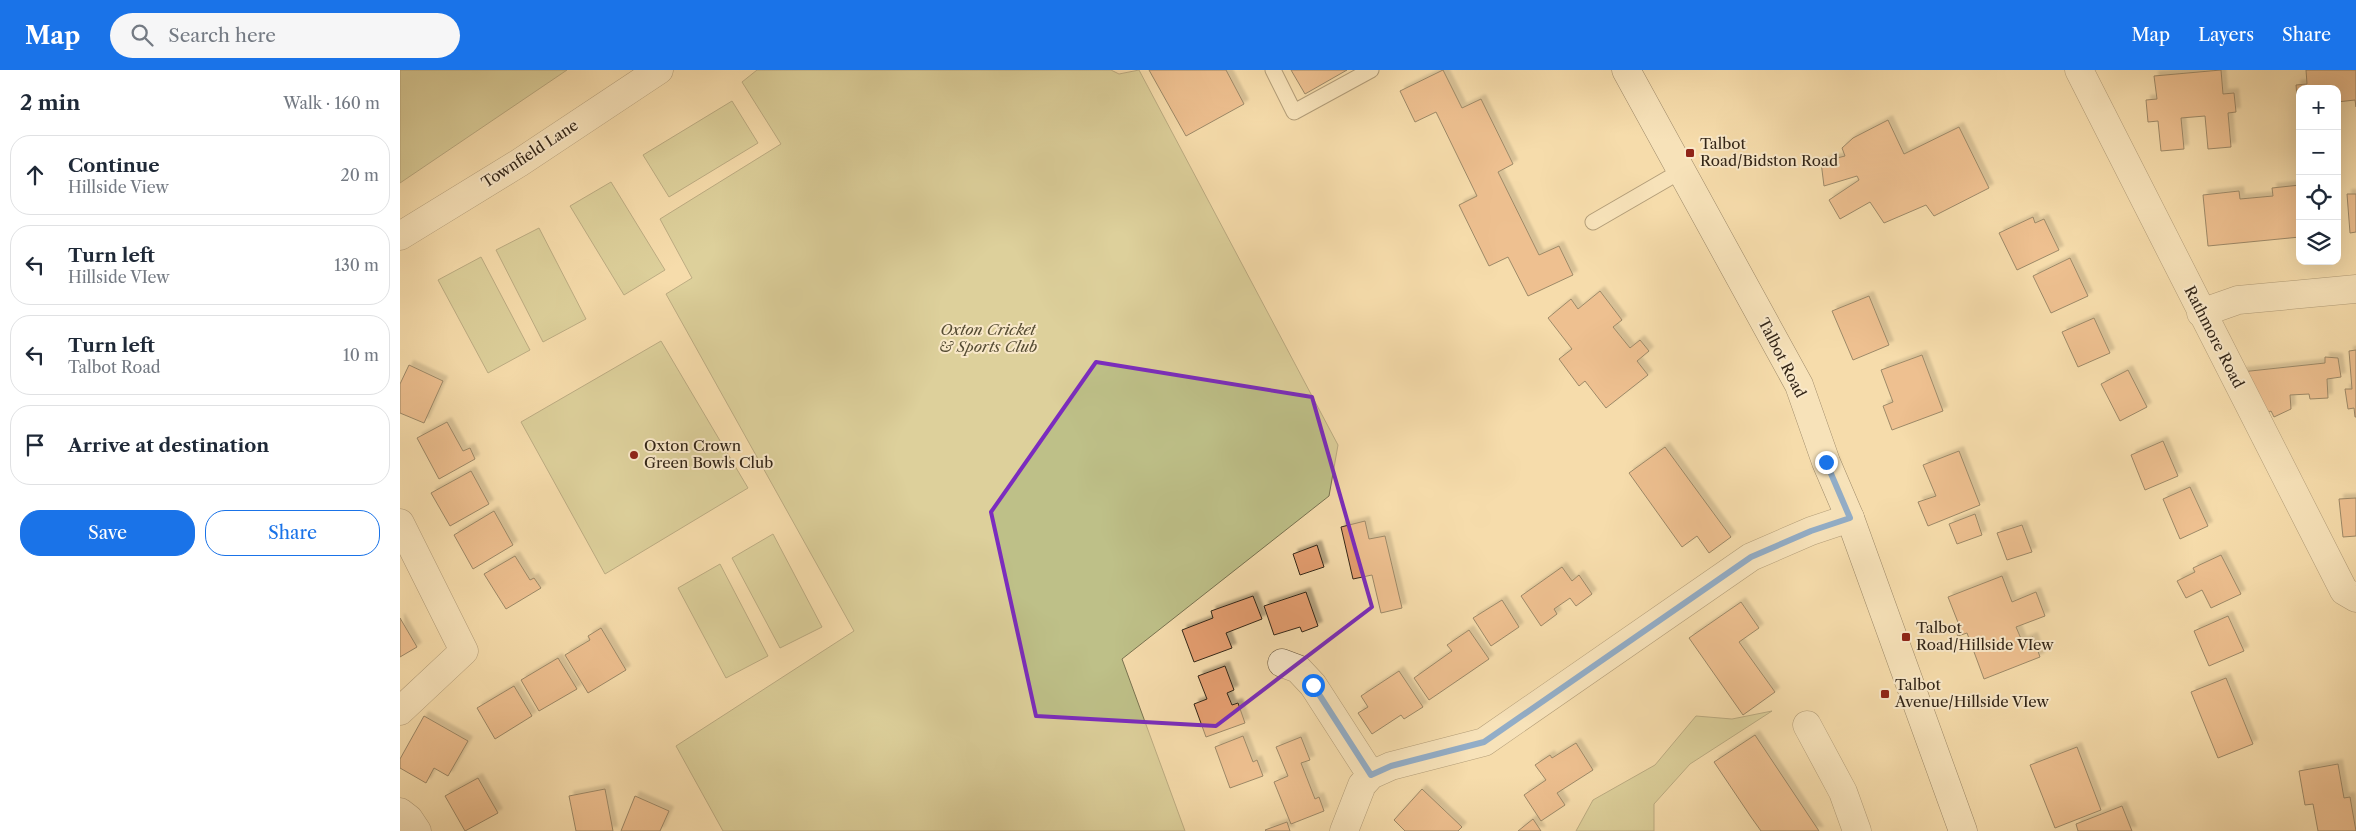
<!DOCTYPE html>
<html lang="en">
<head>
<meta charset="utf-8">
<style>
	:root { --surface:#fff; --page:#f6f6f7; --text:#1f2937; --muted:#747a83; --line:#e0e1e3; --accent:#1a73e8 }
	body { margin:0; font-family:"Libre Caslon Text",serif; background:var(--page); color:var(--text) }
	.controls { position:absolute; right:15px; top:15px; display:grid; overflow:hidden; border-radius:10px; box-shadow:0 5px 20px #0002 }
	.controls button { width:45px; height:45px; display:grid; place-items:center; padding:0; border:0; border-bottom:1px solid var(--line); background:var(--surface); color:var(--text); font:25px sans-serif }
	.stop { position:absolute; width:15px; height:15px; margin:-11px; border:4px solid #1a73e8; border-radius:50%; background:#fff }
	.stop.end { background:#1a73e8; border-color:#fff; box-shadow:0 1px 5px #0008 }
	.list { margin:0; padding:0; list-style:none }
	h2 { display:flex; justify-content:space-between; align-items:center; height:65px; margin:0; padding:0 20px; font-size:21px }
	h2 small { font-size:16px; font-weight:400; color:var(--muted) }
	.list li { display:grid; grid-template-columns:32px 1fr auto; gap:15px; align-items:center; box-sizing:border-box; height:80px; margin:0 10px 10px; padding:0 10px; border:1px solid var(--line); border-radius:20px }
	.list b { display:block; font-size:19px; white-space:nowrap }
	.list p { margin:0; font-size:16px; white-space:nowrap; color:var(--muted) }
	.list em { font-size:16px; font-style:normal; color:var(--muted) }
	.actions { display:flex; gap:10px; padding:15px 20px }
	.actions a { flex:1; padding:11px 0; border:1px solid var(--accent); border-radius:20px; text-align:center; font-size:18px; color:var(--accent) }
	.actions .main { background:var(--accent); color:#fff }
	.icon { flex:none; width:28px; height:28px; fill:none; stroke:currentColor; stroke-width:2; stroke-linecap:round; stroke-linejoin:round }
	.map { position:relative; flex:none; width:1956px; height:761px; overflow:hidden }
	header { display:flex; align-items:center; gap:30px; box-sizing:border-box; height:70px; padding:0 25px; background:var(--accent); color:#fff }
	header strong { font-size:24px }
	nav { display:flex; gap:28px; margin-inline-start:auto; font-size:18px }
	.search { width:350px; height:45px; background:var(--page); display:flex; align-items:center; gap:12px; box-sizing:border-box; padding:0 18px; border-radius:28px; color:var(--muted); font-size:19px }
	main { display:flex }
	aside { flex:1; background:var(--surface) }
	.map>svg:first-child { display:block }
	.green { fill:#bec088; stroke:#787250 }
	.building { fill:#e59e6f; stroke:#322517; filter:url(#shadow) }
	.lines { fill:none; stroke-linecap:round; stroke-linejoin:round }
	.service-casing { stroke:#63533c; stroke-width:17 }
	.minor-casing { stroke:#63533c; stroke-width:29 }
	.tertiary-casing { stroke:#63533c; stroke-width:29 }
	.secondary-casing { stroke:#322517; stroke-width:29 }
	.service { stroke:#f9e8c9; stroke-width:15 }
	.minor { stroke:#f9e8c9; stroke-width:28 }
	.tertiary { stroke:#f9e8c9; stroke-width:28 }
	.secondary { stroke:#f9e8c9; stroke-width:28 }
	.route { stroke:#1a73e8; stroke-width:6 }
	.marked { fill:none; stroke:#7b2cbf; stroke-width:4; stroke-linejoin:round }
	.poi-dot { fill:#8f2418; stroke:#f9e8c9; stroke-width:2 }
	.labels { text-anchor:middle; stroke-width:4; stroke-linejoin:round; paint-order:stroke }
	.poi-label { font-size:15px; fill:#322517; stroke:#f9e8c9; text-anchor:start }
	.street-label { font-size:15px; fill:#322517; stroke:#f9e8c9 }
	.park-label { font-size:15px; font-style:italic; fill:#554c33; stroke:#f9e8c9 }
</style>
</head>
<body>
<header>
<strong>Map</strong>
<div class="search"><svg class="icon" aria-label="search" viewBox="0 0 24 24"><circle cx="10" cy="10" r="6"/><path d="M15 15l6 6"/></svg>Search here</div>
<nav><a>Map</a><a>Layers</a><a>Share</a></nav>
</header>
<main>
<aside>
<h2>2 min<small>Walk · 160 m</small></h2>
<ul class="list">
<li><svg class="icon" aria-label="ahead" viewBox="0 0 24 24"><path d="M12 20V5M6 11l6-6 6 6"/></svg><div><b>Continue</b><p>Hillside View</p></div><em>20 m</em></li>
<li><svg class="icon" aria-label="left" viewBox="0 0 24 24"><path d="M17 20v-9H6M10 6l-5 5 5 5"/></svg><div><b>Turn left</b><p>Hillside VIew</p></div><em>130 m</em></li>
<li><svg class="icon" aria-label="left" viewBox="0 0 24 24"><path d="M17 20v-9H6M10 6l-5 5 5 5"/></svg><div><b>Turn left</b><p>Talbot Road</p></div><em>10 m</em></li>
<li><svg class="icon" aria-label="arrive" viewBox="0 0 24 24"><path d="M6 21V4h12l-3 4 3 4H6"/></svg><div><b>Arrive at destination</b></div></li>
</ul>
<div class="actions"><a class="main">Save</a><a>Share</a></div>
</aside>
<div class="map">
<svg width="1956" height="761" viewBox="0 0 1956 761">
	<defs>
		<filter id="shadow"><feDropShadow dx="4.5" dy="-4.5" stdDeviation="1" flood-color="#0004"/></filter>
	</defs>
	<rect width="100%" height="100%" fill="#f6dcac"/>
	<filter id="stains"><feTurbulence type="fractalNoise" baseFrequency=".004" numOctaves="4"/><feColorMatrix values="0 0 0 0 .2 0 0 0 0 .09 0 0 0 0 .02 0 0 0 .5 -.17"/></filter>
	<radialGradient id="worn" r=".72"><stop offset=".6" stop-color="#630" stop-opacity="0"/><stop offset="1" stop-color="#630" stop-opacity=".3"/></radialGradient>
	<path class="green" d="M0,0H167L0,113Z
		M357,0H711L719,4L739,0L938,375L929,426L722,589L785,761H323L276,676L454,561L266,224L292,208L260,149L381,74L342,12Z
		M332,31L358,73L269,127L243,85Z
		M211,112L265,200L224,225L170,136Z
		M139,158L186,249L143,272L96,180Z
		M81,187L130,280L88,303L38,210Z
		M261,271L348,418L205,504L121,352Z
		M373,464L422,557L380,578L332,488Z
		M320,494L368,586L326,608L278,518Z
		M1372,641L1290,694L1254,734V761H1176L1193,730L1255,695L1296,646L1332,649Z"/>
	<path class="building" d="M749,0H826L844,34L786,66Z
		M891,0H947L905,24Z
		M1043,0L1062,38L1081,29L1113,94L1098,102L1139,185L1159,176L1173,205L1128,226L1108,187L1089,196L1059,135L1077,126L1036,42L1015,52L1000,21Z
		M1821,0L1823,24L1834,23L1836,42L1828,43L1831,77L1808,79L1805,46L1781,48L1784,79L1761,81L1758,51L1748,52L1746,30L1757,29L1754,6Z
		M1906,0H1956V37L1955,30L1937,32V19H1900L1898,38L1896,15L1907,14Z
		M1488,50L1504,84L1559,57L1589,118L1534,146L1526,135L1484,153L1470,132L1440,149L1429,130L1459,110L1457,106L1424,116L1421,92L1445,86L1442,78L1453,68Z
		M1900,115V167L1808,176L1803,125L1839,121L1840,129L1873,126L1872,118Z
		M1947,124H1956V162L1950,163Z
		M1633,147L1635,153L1644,149L1659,180L1617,200L1599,163Z
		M1670,188L1688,226L1651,243L1633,206Z
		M1200,221L1222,250L1213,257L1230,278L1240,270L1249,281L1237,291L1248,305L1206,338L1185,311L1179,316L1159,289L1172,279L1148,248L1171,229L1178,239Z
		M1469,226L1489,275L1453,290L1432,241Z
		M1694,248L1710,283L1678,297L1662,262Z
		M1956,280V347H1955L1954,338L1948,339L1945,319H1952L1949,281Z
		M1522,285L1543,341L1492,360L1483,336L1493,332L1481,300Z
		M1925,287L1938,288L1941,307L1927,309L1928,328L1910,329L1909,324L1890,325L1891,339L1874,347L1871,341L1865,344L1841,302L1925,293Z
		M9,295L43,311L24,353L0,343V314Z
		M1728,300L1747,337L1720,351L1701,314Z
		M47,352L63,381L70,378L75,389L39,409L17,368Z
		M1763,371L1778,406L1745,420L1731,385Z
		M1265,377L1331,467L1309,483L1297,466L1282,477L1229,403Z
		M1559,381L1580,435L1528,456L1518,432L1536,426L1523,395Z
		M71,401L89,434L50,456L31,423Z
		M1790,417L1808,456L1780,469L1763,429Z
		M1956,428V466L1943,467L1939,429Z
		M94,441L113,475L73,499L54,465Z
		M1575,444L1582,465L1557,474L1549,454Z
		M965,451L969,469L985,466L1002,538L981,543L972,505L953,509L941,457Z
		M1622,455L1632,482L1607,490L1597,463Z
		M917,475L924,497L900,505L893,484Z
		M1821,485L1841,524L1811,538L1802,520L1786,528L1777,511L1795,502L1793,498Z
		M115,486L130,510L134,508L141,518L106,539L84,504Z
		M1162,497L1172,511L1179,505L1192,524L1176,536L1170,528L1154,539L1157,544L1141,556L1121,526Z
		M1602,506L1612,532L1636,522L1645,546L1616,557L1622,571L1633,567L1640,587L1584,609L1567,563L1558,566L1554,557L1559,555L1548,527Z
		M906,522L918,556L902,562L900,557L874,565L864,536Z
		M853,526L862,549L826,563L832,578L794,592L782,560L813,548L811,541Z
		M1102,530L1119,557L1091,576L1073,548Z
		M1341,532L1359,558L1339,572L1375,622L1343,645L1289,568Z
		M1828,546L1844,581L1809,596L1794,561Z
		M0,548L17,577L0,587Z
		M201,558L226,600L188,623L165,585L190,570L188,566Z
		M1069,560L1089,589L1029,630L1014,608L1052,581L1047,575Z
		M158,588L177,619L139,641L121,610Z
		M825,596L834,620L827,623L832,635L838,633L845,653L806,667L794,634L807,629L798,606Z
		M999,601L1023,637L1004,649L1001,645L972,664L958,643L968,637L961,626Z
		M1826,608L1853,674L1818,688L1791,622Z
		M114,616L132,646L95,669L77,638Z
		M24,646L68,671L48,706L34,698L26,713L0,698V689Z
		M1355,665L1419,761H1361L1351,747L1314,692Z
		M843,666L853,692L857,690L863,706L830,718L815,677Z
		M901,667L910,690L901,693L915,729L919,727L924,741L891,754L874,712L888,706L876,677Z
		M1176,673L1193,700L1157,723L1165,735L1141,751L1124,725L1146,710L1135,695L1150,685L1152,688Z
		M1677,677L1701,740L1655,758L1630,695Z
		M1938,694L1944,728L1950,727L1956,761H1918L1913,734L1905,735L1899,701Z
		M78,708L98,743L65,761L45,726Z
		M205,719L213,761H176L169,726Z
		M1022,719L1062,757L1058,761H1005L994,750Z
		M235,726L269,741L260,761H221Z
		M1722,736L1732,761H1678L1676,754Z
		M1133,749L1141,761H1118Z
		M887,752L890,761H866L865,760Z"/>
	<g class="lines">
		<g class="service-casing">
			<path id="service" d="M873,0L894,42L971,0
				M1193,152L1281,101"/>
		</g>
		<g class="minor-casing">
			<path id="minor" d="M1679,0L1944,521L1956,528
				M1801,243L1838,230L1956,219
				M0,453L64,581L0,641
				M882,593L898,599L913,615L971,705
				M1407,655L1443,722L1457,761
				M0,742L9,749L17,761
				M944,761L962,715L971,705L991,696L1084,672L1351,487L1411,461L1450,448"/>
		</g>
		<g class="tertiary-casing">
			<path id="tertiary" d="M0,166L119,93L259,0"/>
		</g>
		<g class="secondary-casing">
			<path id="secondary" d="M1226,0L1399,315L1426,392L1450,448L1563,761"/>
		</g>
		<use href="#service" class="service"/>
		<use href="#minor" class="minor"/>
		<use href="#tertiary" class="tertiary"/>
		<use href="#secondary" class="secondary"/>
	</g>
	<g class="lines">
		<path class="route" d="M913,615L971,705L991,696L1084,672L1351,487L1411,461L1450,448L1426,392"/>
	</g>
	<path d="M0 0H1956V761H0ZM696,292L912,327L972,537L816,656L636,646L591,442Z" fill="#f6dcac" fill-opacity=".55" fill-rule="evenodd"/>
	<path class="marked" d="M696,292L912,327L972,537L816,656L636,646L591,442Z"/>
	<g class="poi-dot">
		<rect x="1285" y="78" width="10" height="10" rx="2.5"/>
		<circle cx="234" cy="385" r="5"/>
		<rect x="1501" y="562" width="10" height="10" rx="2.5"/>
		<rect x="1480" y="619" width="10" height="10" rx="2.5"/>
	</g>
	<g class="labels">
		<g class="poi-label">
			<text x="1300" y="79">Talbot<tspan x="1300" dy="17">Road/Bidston Road</tspan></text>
			<text x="244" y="381">Oxton Crown<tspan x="244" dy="17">Green Bowls Club</tspan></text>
			<text x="1516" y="563">Talbot<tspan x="1516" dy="17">Road/Hillside VIew</tspan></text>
			<text x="1495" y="620">Talbot<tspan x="1495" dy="17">Avenue/Hillside VIew</tspan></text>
		</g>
		<g class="street-label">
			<text transform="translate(130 84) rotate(-33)" y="5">Townfield Lane</text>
			<text transform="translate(1814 267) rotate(63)" y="5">Rathmore Road</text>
			<text transform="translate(1382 288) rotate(63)" y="5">Talbot Road</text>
		</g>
		<g class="park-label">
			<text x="588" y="265">Oxton Cricket<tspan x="588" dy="17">&amp; Sports Club</tspan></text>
		</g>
	</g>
	<rect width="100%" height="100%" filter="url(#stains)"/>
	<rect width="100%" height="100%" fill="url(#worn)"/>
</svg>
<div class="controls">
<button>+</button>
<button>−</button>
<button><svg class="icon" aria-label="locate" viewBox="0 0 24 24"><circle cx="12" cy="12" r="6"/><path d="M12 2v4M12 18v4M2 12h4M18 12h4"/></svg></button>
<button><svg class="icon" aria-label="layers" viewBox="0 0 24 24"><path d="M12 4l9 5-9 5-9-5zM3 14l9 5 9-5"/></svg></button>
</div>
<div class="stop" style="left:913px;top:615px"></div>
<div class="stop end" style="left:1426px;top:392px"></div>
</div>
</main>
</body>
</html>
